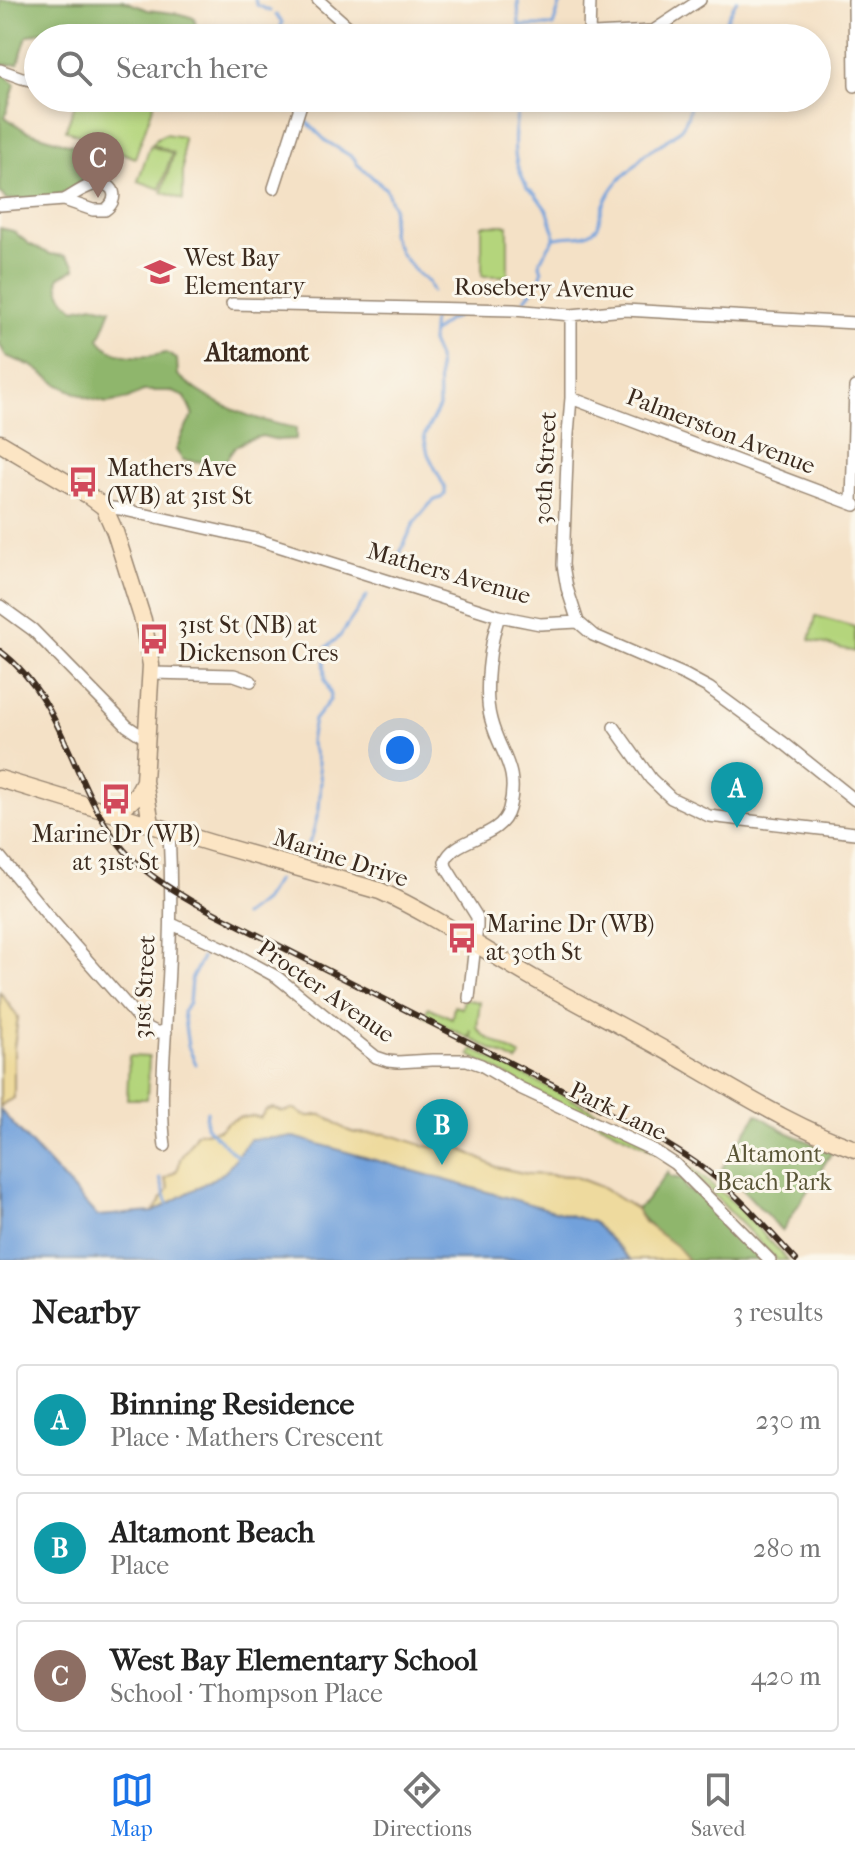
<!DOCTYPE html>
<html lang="en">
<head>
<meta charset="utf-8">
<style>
	:root { --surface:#fff; --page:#f6f6f6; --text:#222; --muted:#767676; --line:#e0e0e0; --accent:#1a73e8 }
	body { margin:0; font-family:"IM FELL French Canon",serif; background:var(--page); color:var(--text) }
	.you { position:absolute; left:400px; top:750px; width:28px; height:28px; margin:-20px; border:6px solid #fff; border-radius:50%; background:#1a73e8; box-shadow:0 0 0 12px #1a73e833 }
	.badge { display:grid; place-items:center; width:52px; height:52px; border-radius:50%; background:var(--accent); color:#fff; font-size:26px; font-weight:700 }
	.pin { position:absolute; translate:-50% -66px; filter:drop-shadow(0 2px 4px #0008) }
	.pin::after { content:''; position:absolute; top:42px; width:28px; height:24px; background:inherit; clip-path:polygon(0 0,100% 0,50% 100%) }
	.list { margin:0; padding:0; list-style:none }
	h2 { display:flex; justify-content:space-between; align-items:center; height:104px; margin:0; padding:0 32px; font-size:34px }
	h2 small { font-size:26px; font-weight:400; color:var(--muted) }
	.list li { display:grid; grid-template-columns:52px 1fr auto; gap:24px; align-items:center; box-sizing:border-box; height:112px; margin:0 16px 16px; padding:0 16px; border:2px solid var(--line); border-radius:8px }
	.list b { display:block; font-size:30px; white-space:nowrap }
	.list p { margin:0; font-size:26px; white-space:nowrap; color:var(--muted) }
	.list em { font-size:26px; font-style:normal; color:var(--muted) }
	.icon { flex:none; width:44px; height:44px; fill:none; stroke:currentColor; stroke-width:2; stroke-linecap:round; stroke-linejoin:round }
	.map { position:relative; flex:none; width:855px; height:1260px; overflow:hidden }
	.search { position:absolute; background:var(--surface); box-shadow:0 4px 12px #0003; left:24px; right:24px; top:24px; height:88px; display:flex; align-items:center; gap:20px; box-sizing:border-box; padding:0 28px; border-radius:44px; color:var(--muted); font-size:30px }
	.sheet { height:488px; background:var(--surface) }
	nav { display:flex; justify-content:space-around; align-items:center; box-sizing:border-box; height:112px; border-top:2px solid var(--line); background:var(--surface); font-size:22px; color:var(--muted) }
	nav a { display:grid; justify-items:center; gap:4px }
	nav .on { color:var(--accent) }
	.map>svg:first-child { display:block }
	.green { fill:#b4d57c; stroke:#78804d; stroke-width:2 }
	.forest { fill:#8fb66c; stroke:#657045; stroke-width:2 }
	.sand { fill:#eeda9e; stroke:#94825e; stroke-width:2 }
	.water { fill:#72a1db; stroke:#56667c; stroke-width:2 }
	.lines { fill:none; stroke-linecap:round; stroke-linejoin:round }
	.stream { stroke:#72a1db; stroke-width:3 }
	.street-casing { stroke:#988672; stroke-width:14 }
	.secondary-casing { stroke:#988672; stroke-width:19 }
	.street { stroke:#fff; stroke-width:11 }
	.secondary { stroke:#fce5c4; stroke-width:16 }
	.rail-casing { stroke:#3b2a1e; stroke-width:6 }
	.rail { stroke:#fbf7ec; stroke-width:3; stroke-dasharray:9; stroke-linecap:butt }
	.labels { text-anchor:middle; stroke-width:6; stroke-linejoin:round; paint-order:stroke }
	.poi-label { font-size:24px; fill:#3b2a1e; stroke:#fbf7ec; text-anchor:start }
	.street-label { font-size:24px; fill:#3b2a1e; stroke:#fbf7ec }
	.park-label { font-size:24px; fill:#595536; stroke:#fbf7ec }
	.neighbourhood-label { font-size:26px; font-weight:bold; fill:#3b2a1e; stroke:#fbf7ec }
</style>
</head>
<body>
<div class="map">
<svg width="855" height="1260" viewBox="0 0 855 1260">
	<rect width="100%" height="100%" fill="#fbf7ec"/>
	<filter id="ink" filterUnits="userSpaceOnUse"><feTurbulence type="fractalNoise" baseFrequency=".0125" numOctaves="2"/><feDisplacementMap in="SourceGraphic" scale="16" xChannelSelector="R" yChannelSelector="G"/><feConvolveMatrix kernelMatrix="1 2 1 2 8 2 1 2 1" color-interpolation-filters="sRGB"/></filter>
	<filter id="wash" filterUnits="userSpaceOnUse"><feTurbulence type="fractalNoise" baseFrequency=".006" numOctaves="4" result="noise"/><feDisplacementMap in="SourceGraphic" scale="32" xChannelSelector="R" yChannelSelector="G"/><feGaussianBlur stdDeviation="1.8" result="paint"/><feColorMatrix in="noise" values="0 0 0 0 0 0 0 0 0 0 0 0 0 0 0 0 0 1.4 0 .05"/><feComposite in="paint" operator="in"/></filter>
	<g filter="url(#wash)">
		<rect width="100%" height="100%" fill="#f4e1c6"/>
		<path class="green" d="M77,98H156L135,158L66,130Z
			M165,134L183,137V200L162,192L174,153L152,144L157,138Z
			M150,146L172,153L160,189L138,181Z
			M482,225H508V276H482Z
			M816,616L855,627V652L810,640Z
			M464,999L480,1002L477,1028L484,1036L521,1056L517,1062L471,1039V1030L469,1038L425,1016L428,1007L452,1018L454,1006L462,1008Z
			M473,1049L642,1135L679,1158L717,1189L712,1192L677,1162L531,1089L470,1055Z
			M129,1056L149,1057L147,1099H127Z
			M718,1190L734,1203L788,1260H777L713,1194Z"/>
		<path class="forest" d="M0,0H122L148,10L181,14L194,18L199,38H63L43,31L27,36L18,64L2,65L0,61Z
			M0,74H4L15,84L5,117L26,131L92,151C91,157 91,165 88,171C74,201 35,198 6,200L0,192Z
			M0,228L13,231L29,244L50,254L65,256L74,264L75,269L59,277C56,290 65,301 75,309L93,305L111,309L99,339C113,359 144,359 166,353L177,359L178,375C210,404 253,420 296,428V439L278,440L262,436L247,440L236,446L223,464L183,460L176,450L183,433L193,415L185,397L170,391H143L128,399L107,403L87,398L59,385L32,366L6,356L0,345Z
			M757,1114L784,1131L832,1152L782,1231L722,1168Z
			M668,1172L670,1177L683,1179L686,1189L703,1199L763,1260H688C672,1242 649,1230 636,1209L644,1203Z"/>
		<path class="sand" d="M0,992L18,1017L14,1047V1098L4,1103L0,1107Z
			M273,1108L283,1112L294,1109C298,1110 300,1114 304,1115C309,1118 316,1114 322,1115C332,1118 339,1127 349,1131C361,1136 373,1132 385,1134C406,1137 431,1154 452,1144L496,1167L528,1174L573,1176L601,1187L636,1209L644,1222L676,1246L688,1260H631L593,1222L250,1139L225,1172L153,1212L169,1188L165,1178C176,1172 179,1171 180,1159L197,1133L219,1130L228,1122L238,1118L254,1116L260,1118L265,1111Z"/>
		<path class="water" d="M0,1110L97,1216L154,1212L225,1172L250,1139L294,1137L593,1222L631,1260H0Z"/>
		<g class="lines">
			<path class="stream" d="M255,0L257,5L270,11
				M518,0L519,26H553L560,5L566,0
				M276,15L282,22L278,38
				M713,38C716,31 720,29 724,23C730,16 732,7 737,0
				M280,98L283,102
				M522,98C515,115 512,146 517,164C518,170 524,180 527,188L535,194L548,212L554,231V239L541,259L540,265L542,271L540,280L525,299
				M304,119L326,141L354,158L357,164L386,189L393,207L391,234L400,253L417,273L428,282L432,291
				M556,238C572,234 586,240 598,226C601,207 609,190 623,176C628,172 633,168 637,163C642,158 640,158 645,154C669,138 691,131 690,98
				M433,333L448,320L456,317
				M394,566L414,523L430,504L435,500L441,498L445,494V488L428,454L424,436L439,407L438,358L431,342L433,318
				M300,859L312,837L319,809L321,781L318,763L310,741L314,720L330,700L331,695L325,680L324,655L327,647L340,636L367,596
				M243,916L263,901L277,880
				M196,1064L188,1046L183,1012L189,1003L191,980L202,958
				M207,1111C207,1116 205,1121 206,1125C207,1130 232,1150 237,1156
				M160,1178L168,1204"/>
		</g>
	</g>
	<g filter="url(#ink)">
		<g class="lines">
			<g class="street-casing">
				<path id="street" d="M318,0L353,31L431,38
					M854,0L855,86
					M589,36L590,0
					M514,38L653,31L700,0
					M0,70L22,78L38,82
					M274,188L303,98
					M0,205L64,200L93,210H105C118,201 117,184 99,184C87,184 74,195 64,200
					M232,304L514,310L571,315L625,310L855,323
					M571,315V398L568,434L563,565L567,588L578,622
					M571,398L855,505
					M852,504L855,387
					M104,507L120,509L256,539L499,616L540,624L578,622L593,635L685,675L709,688L785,744L855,800
					M0,606L33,630L127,726L148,740
					M152,673L234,675L251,681
					M614,727L651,779L671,798L709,816L855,833
					M0,857L50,918L146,1027L156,1032H166
					M172,924L226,949L277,977L376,1057L388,1061L398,1062L432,1060H467L481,1065L520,1088L655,1151L675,1164L770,1260
					M469,998L477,927V917L446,867L445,862C454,836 501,840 509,809C520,768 500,755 491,720C483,692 490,643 499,616
					M165,1146C159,1100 165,1050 167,1004C171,945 172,888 169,830"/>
			</g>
			<g class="secondary-casing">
				<path id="secondary" d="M0,443L88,495L104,507L115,532L143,620L151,665L144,781L151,824
					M0,779L211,843L380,891C433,915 482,949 533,978C586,1008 640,1035 693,1066C745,1096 798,1129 855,1149
					M109,812C130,804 134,802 144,781"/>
			</g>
			<use href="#street" class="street"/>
			<use href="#secondary" class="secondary"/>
			<g class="rail-casing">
				<path id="rail" d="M0,651C66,700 72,790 124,850C143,872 169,888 193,902L650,1134C669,1146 689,1157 707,1171C741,1197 767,1229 796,1260"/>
			</g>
			<use href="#rail" class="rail"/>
		</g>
	</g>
	<defs>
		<g id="school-bare" transform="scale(2.4)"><path d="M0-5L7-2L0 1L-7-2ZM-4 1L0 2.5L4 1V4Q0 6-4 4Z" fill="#d1495b" stroke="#fbf7ec" stroke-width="2.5" paint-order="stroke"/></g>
		<g id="bus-bare" transform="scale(2.4)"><path d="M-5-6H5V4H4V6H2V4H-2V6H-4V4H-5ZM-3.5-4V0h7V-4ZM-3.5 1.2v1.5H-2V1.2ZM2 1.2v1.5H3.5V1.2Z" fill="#d1495b" stroke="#fbf7ec" stroke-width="2.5" paint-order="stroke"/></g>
	</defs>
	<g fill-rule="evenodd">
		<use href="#school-bare" x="160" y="272"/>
		<use href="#bus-bare" x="83" y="482"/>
		<use href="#bus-bare" x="154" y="639"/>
		<use href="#bus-bare" x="116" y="799"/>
		<use href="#bus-bare" x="462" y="938"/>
	</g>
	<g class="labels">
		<g class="poi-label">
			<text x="184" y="266">West Bay<tspan x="184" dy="28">Elementary</tspan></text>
			<text x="107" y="476">Mathers Ave<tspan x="107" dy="28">(WB) at 31st St</tspan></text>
			<text x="178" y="633">31st St (NB) at<tspan x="178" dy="28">Dickenson Cres</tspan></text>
			<text x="116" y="842" text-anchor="middle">Marine Dr (WB)<tspan x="116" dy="28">at 31st St</tspan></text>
			<text x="486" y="932">Marine Dr (WB)<tspan x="486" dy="28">at 30th St</tspan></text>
		</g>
		<g class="street-label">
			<text transform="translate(544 288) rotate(1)" y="8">Rosebery Avenue</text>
			<text transform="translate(721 431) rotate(21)" y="8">Palmerston Avenue</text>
			<text transform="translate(545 468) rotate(-87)" y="8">30th Street</text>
			<text transform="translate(449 573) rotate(16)" y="8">Mathers Avenue</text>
			<text transform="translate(341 858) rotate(18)" y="8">Marine Drive</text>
			<text transform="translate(144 987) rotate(-87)" y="8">31st Street</text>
			<text transform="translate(326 991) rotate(35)" y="8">Procter Avenue</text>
			<text transform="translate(618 1111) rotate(26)" y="8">Park Lane</text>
		</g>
		<g class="park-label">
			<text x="774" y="1162">Altamont<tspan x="774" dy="28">Beach Park</tspan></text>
		</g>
		<g class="neighbourhood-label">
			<text x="257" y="361">Altamont</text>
		</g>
	</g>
</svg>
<div class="you"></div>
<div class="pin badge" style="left:737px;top:828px;background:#0f9aa8">A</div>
<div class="pin badge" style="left:442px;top:1165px;background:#0f9aa8">B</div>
<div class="pin badge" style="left:98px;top:198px;background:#8d6e63">C</div>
<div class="search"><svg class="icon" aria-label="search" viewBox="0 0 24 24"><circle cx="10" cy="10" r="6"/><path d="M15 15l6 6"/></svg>Search here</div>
</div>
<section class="sheet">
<h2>Nearby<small>3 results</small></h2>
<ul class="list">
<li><span class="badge" style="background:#0f9aa8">A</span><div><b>Binning Residence</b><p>Place · Mathers Crescent</p></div><em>230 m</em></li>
<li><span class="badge" style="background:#0f9aa8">B</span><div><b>Altamont Beach</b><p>Place</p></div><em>280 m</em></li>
<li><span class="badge" style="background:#8d6e63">C</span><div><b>West Bay Elementary School</b><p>School · Thompson Place</p></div><em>420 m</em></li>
</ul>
</section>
<nav>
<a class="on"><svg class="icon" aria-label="map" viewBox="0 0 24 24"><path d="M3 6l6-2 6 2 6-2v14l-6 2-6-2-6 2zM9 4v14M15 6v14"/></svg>Map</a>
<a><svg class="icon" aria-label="directions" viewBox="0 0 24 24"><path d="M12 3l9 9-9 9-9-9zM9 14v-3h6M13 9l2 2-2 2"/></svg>Directions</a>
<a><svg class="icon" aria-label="saved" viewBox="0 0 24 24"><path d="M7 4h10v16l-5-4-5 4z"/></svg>Saved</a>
</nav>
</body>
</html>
